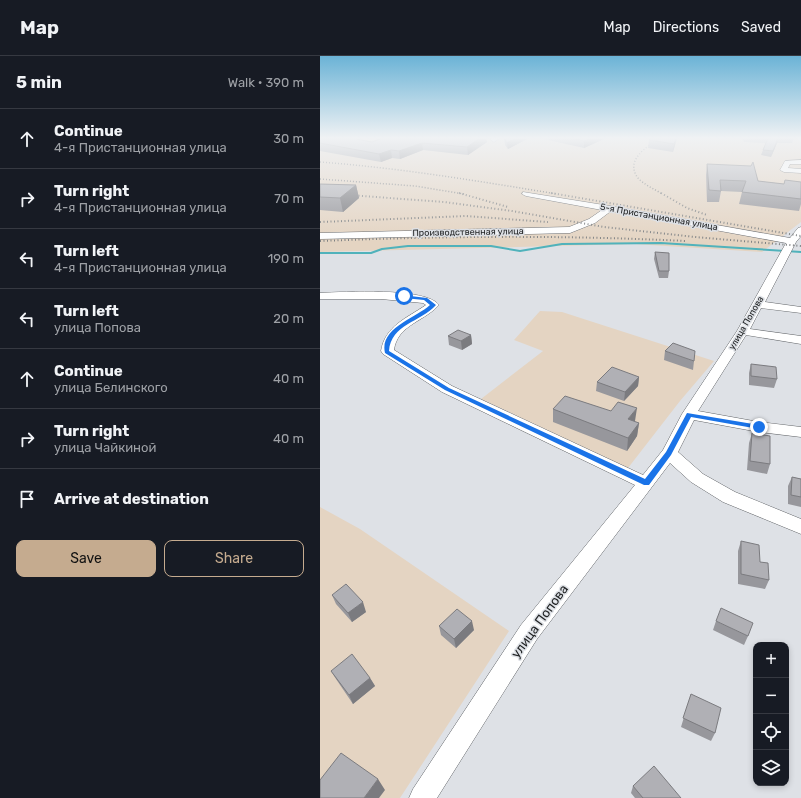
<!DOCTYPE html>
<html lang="en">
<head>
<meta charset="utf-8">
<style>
	:root { --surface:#171b24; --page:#242831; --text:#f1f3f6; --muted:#9ea1a6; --line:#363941; --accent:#c5ab8f }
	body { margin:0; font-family:Rubik,sans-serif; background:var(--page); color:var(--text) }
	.controls { position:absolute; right:12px; bottom:12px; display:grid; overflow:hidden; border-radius:8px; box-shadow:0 2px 6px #0003 }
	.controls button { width:36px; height:36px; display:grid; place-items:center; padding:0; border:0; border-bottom:1px solid var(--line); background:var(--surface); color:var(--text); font:20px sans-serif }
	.stop { position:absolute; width:12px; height:12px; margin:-9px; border:3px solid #1a73e8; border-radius:50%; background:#fff }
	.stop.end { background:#1a73e8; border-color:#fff; box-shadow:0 1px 4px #0008 }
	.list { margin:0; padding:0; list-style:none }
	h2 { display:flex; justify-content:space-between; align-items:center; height:52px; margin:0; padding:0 16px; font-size:17px }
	h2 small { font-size:13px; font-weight:400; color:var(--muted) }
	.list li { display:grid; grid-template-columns:26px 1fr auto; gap:12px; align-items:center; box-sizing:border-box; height:60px; padding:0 16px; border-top:1px solid var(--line) }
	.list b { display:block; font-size:15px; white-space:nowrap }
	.list p { margin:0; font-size:13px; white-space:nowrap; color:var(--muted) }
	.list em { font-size:13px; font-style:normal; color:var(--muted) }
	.actions { display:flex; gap:8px; padding:12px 16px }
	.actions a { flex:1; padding:9px 0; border:1px solid var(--accent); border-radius:8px; text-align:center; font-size:14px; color:var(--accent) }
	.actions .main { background:var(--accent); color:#111 }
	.icon { flex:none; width:22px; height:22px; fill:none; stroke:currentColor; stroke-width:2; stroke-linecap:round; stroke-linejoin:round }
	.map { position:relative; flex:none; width:481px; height:742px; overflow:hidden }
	header { display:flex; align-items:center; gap:24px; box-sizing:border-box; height:56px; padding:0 20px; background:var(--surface); border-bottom:1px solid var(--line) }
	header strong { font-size:19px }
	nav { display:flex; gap:22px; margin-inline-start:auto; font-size:14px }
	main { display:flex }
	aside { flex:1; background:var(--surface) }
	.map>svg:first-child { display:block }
	.industrial { fill:#e4d4c2 }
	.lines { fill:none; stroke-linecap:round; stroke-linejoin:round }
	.stream { stroke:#50b2bb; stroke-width:2 }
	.minor-casing { stroke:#616468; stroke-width:1 }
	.minor { fill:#fff; fill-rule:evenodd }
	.rail-far1 { stroke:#7c7f81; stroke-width:1.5; stroke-dasharray:1 2; stroke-linecap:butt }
	.rail { stroke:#7c7f81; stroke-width:2; stroke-dasharray:1 2.5; stroke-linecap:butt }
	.wall { fill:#97979c }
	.shaded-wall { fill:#7b7b7f }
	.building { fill:#b0b0b5; stroke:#7b7b7f }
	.route { fill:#1a73e8 }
	.labels { text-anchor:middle; stroke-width:3; stroke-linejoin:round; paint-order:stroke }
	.far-street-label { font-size:9px; fill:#212324; stroke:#dee1e6 }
	.near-street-label { font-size:13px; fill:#212324; stroke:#dee1e6 }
</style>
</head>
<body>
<header>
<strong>Map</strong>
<nav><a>Map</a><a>Directions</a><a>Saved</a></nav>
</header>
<main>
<aside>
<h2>5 min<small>Walk · 390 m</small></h2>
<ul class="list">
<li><svg class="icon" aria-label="ahead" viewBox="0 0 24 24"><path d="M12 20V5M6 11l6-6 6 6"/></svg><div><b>Continue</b><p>4-я Пристанционная улица</p></div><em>30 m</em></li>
<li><svg class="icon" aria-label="right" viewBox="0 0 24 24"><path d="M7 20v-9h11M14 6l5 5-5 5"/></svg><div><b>Turn right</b><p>4-я Пристанционная улица</p></div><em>70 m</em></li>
<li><svg class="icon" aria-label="left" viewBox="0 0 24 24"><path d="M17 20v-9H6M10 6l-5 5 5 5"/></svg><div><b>Turn left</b><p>4-я Пристанционная улица</p></div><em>190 m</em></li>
<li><svg class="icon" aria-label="left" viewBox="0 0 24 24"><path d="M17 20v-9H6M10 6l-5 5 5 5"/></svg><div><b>Turn left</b><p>улица Попова</p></div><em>20 m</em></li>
<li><svg class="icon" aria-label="ahead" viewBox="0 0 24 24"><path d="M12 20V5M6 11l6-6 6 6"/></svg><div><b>Continue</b><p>улица Белинского</p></div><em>40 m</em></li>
<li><svg class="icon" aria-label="right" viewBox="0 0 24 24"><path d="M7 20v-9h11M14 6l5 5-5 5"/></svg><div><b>Turn right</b><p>улица Чайкиной</p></div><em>40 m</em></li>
<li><svg class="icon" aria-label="arrive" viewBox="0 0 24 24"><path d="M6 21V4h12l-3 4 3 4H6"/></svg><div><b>Arrive at destination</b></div></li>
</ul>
<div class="actions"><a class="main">Save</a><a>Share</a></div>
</aside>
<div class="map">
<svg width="481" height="742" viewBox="0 0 481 742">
	<rect width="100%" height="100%" fill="#dee1e6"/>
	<path class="industrial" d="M0,82H476L481,85V166L442,196L314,188L0,196Z
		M220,255L242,256L394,305L360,345L308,412L161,343L223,295L194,284Z
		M0,451L40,473L189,575L80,742H0Z"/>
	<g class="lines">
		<path class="stream" d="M0,197H51L62,193L88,190H171L200,195L242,188L341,187L481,196"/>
		<g class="minor-casing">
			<path id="minor" d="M172,82H180L174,86L171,84Z
				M481,104V108H470L468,112L481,113V117L464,116L460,114L465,105Z
				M203,136L290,150L470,182L478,172L481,171V180L476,186L445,246L481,251V257L441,252L430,273L481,280V288L426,279L378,355L439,366L481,371V381L439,376L374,364L358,396L383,418L415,436L481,463V478L403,446L371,426L350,407L217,583L117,742H89L93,733L201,569L315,429L122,336L63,298L61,295C65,270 87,262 106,249L103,247L61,243H0V237C23,236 106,231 119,249L117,251C102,266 77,270 74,294L132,330L323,419L343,394L362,358L417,275L466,187L291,155L275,167L250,177L0,183V177L249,171L269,163L282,154L206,140L202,138Z"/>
		</g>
		<use href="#minor" class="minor"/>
		<path class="rail-far1" d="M342,82C328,89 304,104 318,122C324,129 335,133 342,138
			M0,106C80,112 158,125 237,138
			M0,123L95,130L144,138"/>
		<path class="rail" d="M139,137L188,151
			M231,137L481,180
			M341,137L367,152L387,159
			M28,139L124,146L192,155L284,171L375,181L481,190
			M0,166L146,160L228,166
			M0,185C122,180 244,179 366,185"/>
	</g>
	<path class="wall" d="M0,82L52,86H167L148,99L103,94L80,103L72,102L61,106L0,95Z
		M184,82H209L188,93L185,89Z
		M219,82H286L264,92Z
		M357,82L353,96L328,92L329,84Z
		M422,82H474L472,87H457L451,101L441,99L443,94L446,87L424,86Z
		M387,108L438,125L464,128L481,126V148L479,155L419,148L422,136L401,135L399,146H387L386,119Z
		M0,128L36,129L39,142L23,156L0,154Z
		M335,196L349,215L348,222H339L334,203Z
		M151,279L152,288L142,294L129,289L128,280Z
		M345,295L374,305L373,314L344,304Z
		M431,308L457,323L454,332L429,329V317Z
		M319,321L318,330L304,345L276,335L277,326Z
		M233,353L315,366L319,367L317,380L307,395L233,366Z
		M432,377L450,408L447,418L427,414L429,387Z
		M472,421L481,423V451L468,448V430Z
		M421,485L440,506L449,524L445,533L418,528V495Z
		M12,539L46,556L32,566L16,548Z
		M396,565L428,580L424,589L393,574Z
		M119,570L154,574L136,592L121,579Z
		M11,615L50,622L55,630L33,648L16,623Z
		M371,638L395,677L391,685L361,671Z
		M313,730L361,742H315L311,737Z"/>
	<path class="shaded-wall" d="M160,82H166L167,86L148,99L147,91Z
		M196,82H209L188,93L187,87Z
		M271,82H286L264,92V85Z
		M356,82H357L353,96L354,88Z
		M458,82L457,87L451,101L453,95Z
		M102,87L103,94L80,103L79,95Z
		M71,94L72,102L61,106L59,98Z
		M36,129L39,142L23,156L20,142Z
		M151,279L152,288L142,294L141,285Z
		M319,321L318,330L304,345L305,336Z
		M317,352L315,365L307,376L308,363Z
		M319,367L317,380L307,395L308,382Z
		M43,546L46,556L32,566L28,557Z
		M152,565L154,574L136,592L134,583Z
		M50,622L55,630L33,648L29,639Z
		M58,723L65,734L59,742H44Z"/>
	<path class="building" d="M0,82H31L52,86L62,82H160L147,91L102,87L79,95L71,94L59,98L0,87Z
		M184,82H196L187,87Z
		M251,82H271L264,85Z
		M331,82H356L354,88L329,84Z
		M448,82H458L453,95L443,94Z
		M433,106L438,125L464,128L465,124L481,126V143L422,136L426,125L400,124L401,135L389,134L387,108L431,110Z
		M0,128L36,129L20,142L0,141Z
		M335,196L349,197V215H339Z
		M138,274L151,279L141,285L128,280Z
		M353,287L375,295L374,305L345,295Z
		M431,308L456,311L457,323L431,320Z
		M292,311L319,321L305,336L277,326Z
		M245,340L291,355L298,346L317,352L308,363L319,367L308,382L233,353Z
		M432,377L450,380V408L430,405Z
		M472,421L481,423V441L471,439Z
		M421,485L439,489L440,506L448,507L449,524L421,518Z
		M26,528L43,546L28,557L12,539Z
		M401,552L433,567L428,580L396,565Z
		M137,553L152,565L134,583L119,570Z
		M32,598L50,622L29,639L11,615Z
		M371,638L401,652L395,677L363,662Z
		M21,697L58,723L44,742H0V724Z
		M334,710L361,742H323L313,730Z"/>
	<linearGradient id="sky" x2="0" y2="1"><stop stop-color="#6bb3d6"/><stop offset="0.44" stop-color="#f0f2f4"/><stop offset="1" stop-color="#f0f2f4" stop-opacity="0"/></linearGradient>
	<rect width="481" height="186" fill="url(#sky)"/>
	<path class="route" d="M82,239L107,242L116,249C101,266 71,268 69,295L129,332L325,423L346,396L367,357L439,369L443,371L439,373L371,361L351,399L329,429H324L125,334L65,297C59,272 96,262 110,249L104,244L84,242Z"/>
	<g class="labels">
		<g class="far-street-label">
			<text transform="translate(339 161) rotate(10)" y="3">5-я Пристанционная улица</text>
			<text transform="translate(148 176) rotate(-1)" y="3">Производственная улица</text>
			<text transform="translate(426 267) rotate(-60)" y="3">улица Попова</text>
		</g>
		<g class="near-street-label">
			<text transform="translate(219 565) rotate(-54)" y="5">улица Попова</text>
		</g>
	</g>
</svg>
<div class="controls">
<button>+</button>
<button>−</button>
<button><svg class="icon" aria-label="locate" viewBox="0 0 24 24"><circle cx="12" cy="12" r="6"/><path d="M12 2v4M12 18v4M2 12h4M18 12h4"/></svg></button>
<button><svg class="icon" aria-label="layers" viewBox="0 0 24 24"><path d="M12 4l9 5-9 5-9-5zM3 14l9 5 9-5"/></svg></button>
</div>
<div class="stop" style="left:84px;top:240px"></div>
<div class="stop end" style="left:439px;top:371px"></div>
</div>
</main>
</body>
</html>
